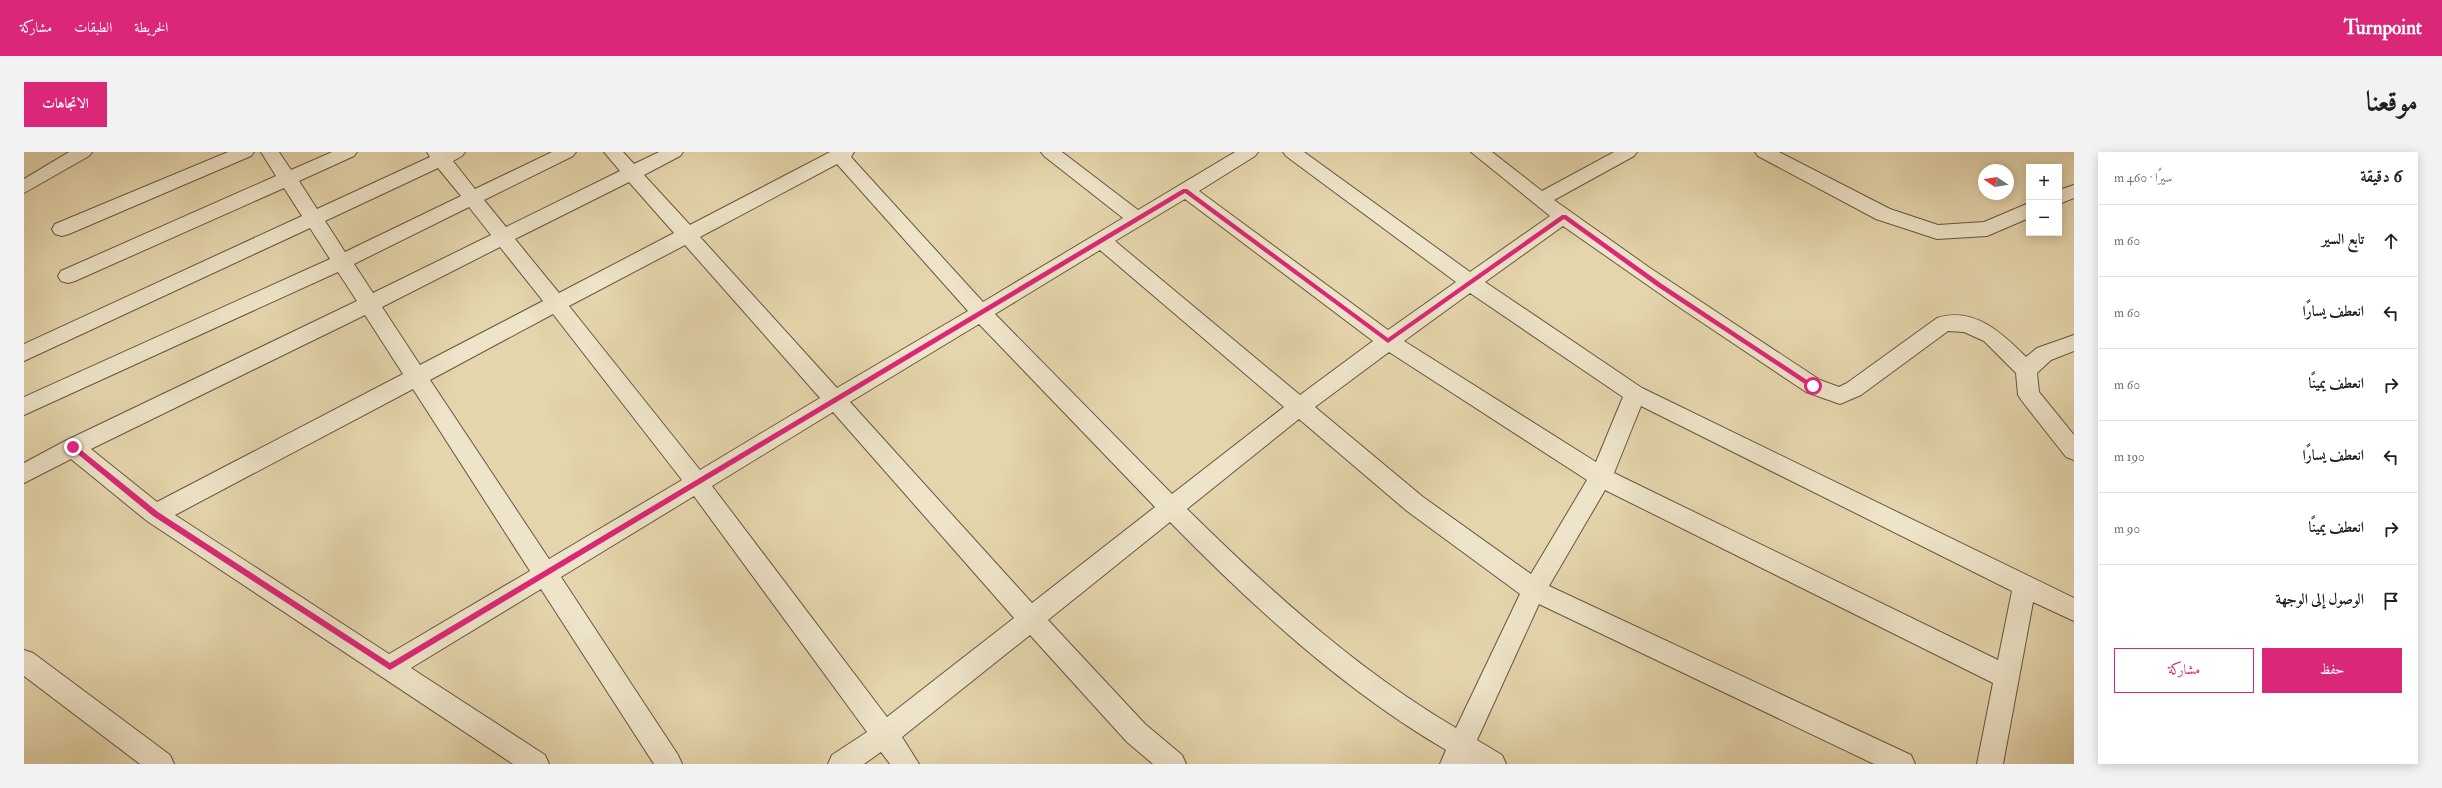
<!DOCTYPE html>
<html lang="ar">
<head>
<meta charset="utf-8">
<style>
	:root { --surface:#fff; --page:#f2f2f2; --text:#202124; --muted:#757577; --line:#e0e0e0; --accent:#db2777 }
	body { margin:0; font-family:"IM FELL Double Pica",Amiri,serif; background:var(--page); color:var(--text); direction:rtl }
	.controls { position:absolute; right:12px; top:12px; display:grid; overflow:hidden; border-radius:0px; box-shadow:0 2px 10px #0003 }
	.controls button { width:36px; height:36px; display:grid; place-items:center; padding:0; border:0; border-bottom:1px solid var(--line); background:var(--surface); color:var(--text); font:20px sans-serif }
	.compass { position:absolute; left:1954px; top:12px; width:36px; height:36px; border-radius:50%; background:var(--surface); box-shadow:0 2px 10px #0003; rotate:282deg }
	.stop { position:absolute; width:12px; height:12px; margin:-9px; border:3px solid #db2777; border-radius:50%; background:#fff }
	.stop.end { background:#db2777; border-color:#fff; box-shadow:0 1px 4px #0008 }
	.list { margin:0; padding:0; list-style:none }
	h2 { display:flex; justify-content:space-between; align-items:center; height:52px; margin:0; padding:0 16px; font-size:17px }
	h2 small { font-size:13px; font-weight:400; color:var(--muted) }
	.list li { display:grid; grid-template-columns:26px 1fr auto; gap:12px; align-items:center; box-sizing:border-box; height:72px; padding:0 16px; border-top:1px solid var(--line) }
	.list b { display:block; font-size:15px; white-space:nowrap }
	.list em { font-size:13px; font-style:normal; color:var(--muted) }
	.actions { display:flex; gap:8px; padding:12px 16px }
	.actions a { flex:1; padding:9px 0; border:1px solid var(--accent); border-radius:0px; text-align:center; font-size:14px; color:var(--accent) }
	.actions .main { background:var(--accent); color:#fff }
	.icon { flex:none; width:22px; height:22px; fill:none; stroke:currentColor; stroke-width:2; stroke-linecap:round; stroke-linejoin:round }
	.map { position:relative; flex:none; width:2050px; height:612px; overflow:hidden; direction:ltr; border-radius:0px }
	header { display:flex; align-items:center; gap:24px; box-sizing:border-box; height:56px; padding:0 20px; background:var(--accent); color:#fff }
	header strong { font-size:19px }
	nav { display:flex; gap:22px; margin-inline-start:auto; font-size:14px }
	.intro { display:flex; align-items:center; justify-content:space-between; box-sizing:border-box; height:96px; padding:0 24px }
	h1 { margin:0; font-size:28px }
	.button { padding:10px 18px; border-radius:0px; background:var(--accent); color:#fff; font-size:14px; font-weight:700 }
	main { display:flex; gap:24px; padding:0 24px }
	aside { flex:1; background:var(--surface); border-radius:0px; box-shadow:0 2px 10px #0003 }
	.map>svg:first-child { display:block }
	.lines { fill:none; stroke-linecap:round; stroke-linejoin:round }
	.street-casing { stroke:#68563f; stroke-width:2 }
	.street { fill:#eee4c9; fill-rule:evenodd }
	.route { fill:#db2777 }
</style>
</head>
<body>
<header>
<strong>Turnpoint</strong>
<nav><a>الخريطة</a><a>الطبقات</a><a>مشاركة</a></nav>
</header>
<div class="intro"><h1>موقعنا</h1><a class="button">الاتجاهات</a></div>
<main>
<aside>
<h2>6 دقيقة<small>سيرًا · 460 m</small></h2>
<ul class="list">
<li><svg class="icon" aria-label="ahead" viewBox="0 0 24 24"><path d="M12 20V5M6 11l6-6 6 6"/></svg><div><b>تابع السير</b></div><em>60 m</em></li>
<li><svg class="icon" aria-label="left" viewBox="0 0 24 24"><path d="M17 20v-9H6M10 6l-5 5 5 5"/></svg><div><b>انعطف يسارًا</b></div><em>60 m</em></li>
<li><svg class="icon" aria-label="right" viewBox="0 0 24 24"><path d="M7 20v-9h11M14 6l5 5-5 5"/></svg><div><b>انعطف يمينًا</b></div><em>60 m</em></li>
<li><svg class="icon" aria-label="left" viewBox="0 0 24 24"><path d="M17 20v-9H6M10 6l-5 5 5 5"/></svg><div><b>انعطف يسارًا</b></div><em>190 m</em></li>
<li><svg class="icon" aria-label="right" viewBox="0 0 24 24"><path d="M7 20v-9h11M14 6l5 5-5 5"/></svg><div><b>انعطف يمينًا</b></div><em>90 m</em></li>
<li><svg class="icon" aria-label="arrive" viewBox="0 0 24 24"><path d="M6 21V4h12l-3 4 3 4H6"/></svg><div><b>الوصول إلى الوجهة</b></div></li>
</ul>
<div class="actions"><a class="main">حفظ</a><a>مشاركة</a></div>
</aside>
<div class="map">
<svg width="2050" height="612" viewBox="0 0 2050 612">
	<rect width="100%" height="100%" fill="#e5d5ac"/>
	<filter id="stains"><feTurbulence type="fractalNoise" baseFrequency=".005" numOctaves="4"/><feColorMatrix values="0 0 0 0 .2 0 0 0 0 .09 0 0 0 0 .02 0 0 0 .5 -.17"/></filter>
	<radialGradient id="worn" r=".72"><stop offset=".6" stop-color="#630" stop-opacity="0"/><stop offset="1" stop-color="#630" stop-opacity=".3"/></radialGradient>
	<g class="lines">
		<g class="street-casing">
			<path id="street" d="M45,0H68L65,4L0,41V27Z
				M204,0H230L227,4L45,82L38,84L31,82L28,77L31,72Z
				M237,0H255L267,18L308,0H333L330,4L275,29L293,57L406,5L403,0H441L438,4L429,9L451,37L528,0H552L549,4L460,48L482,75L596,19L580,0H599L610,12L635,0H659L656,4L620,23L666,73L806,0H830L827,5L959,150L1099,66L1020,4L1017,0H1038L1114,58L1211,0H1234L1231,4L1175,39L1364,178L1432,130L1262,4L1259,0H1280L1446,120L1526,64L1447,0H1468L1518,39L1590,0H1613L1610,4L1530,48L1626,116L1796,228L1815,235L1823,231L1913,166C1950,154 1979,182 2002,205L2013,196L2050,183V199L2027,208L2013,221L2015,240L2050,283V308L2042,305L1998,249L1994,243L1992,221L1960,189L1940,180L1924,179L1837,243L1816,252L1782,240L1655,155L1539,74L1461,130L1618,236L2050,446V469L2009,450L1979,612H1953L1969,531L1581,338L1525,434L1887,603L1891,612H1850L1515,452L1453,588L1478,603L1482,612H1416L1422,598C1320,538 1229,455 1146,370L1024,468L1121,572L1158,603L1162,612H1129L1103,590L1006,483L878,585L895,612H866L857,600L840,612H804L808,603L843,580L670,344L537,425L654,603L658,612H630L517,437L387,516L521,603L525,612H489L123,369L47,307L0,331V311L41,289L333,149L314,120L0,263V245L306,107L286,76L0,209V192L278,64L260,36L51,129L44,131L37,129L34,124L37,119L252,24ZM813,12L944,159L813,236L676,85ZM414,16L437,44L321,100L301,69ZM605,30L650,81L535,141L491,87ZM1161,47L1349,189L1276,243L1091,89ZM445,55L467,83L349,141L330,112ZM661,93L796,246L676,318L545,154ZM476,95L519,149L396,213L358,155ZM1076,98L1260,255L1148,342L971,162ZM1446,141L1599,245L1572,310L1380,189ZM529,162L658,328L525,407L406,228ZM341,163L379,222L133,350L67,297ZM955,172L1131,355L1008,451L826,250ZM1365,200L1563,328L1507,422L1399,345L1291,255ZM389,237L506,419L365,502L151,363ZM1617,254L1988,439L1974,508L1590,321ZM809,260L990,466L863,565L688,334ZM1275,267L1383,359L1496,442L1432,576C1333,518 1244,437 1163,357Z
				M1731,0H1755L1866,57L1914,73L1960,70L2005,51V66L1963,84L1913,87L1852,67L1734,4Z
				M2050,33V46L2035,52V38Z
				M0,498L9,501L146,603L150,612H116L0,524Z"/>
		</g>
		<use href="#street" class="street"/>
	</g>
	<path class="route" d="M1159,37H1163L1364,186L1538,63H1542L1638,132L1792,234L1787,236L1634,135L1540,67L1364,191L1161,41L366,518L129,364L45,295L51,293L134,360L366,511Z"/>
	<rect width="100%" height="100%" filter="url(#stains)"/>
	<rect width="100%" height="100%" fill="url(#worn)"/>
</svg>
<div class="controls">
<button>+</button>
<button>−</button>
</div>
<svg class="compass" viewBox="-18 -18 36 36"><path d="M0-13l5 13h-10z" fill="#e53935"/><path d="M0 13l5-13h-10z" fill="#757577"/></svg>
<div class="stop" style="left:1789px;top:234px"></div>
<div class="stop end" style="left:49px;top:295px"></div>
</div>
</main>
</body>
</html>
